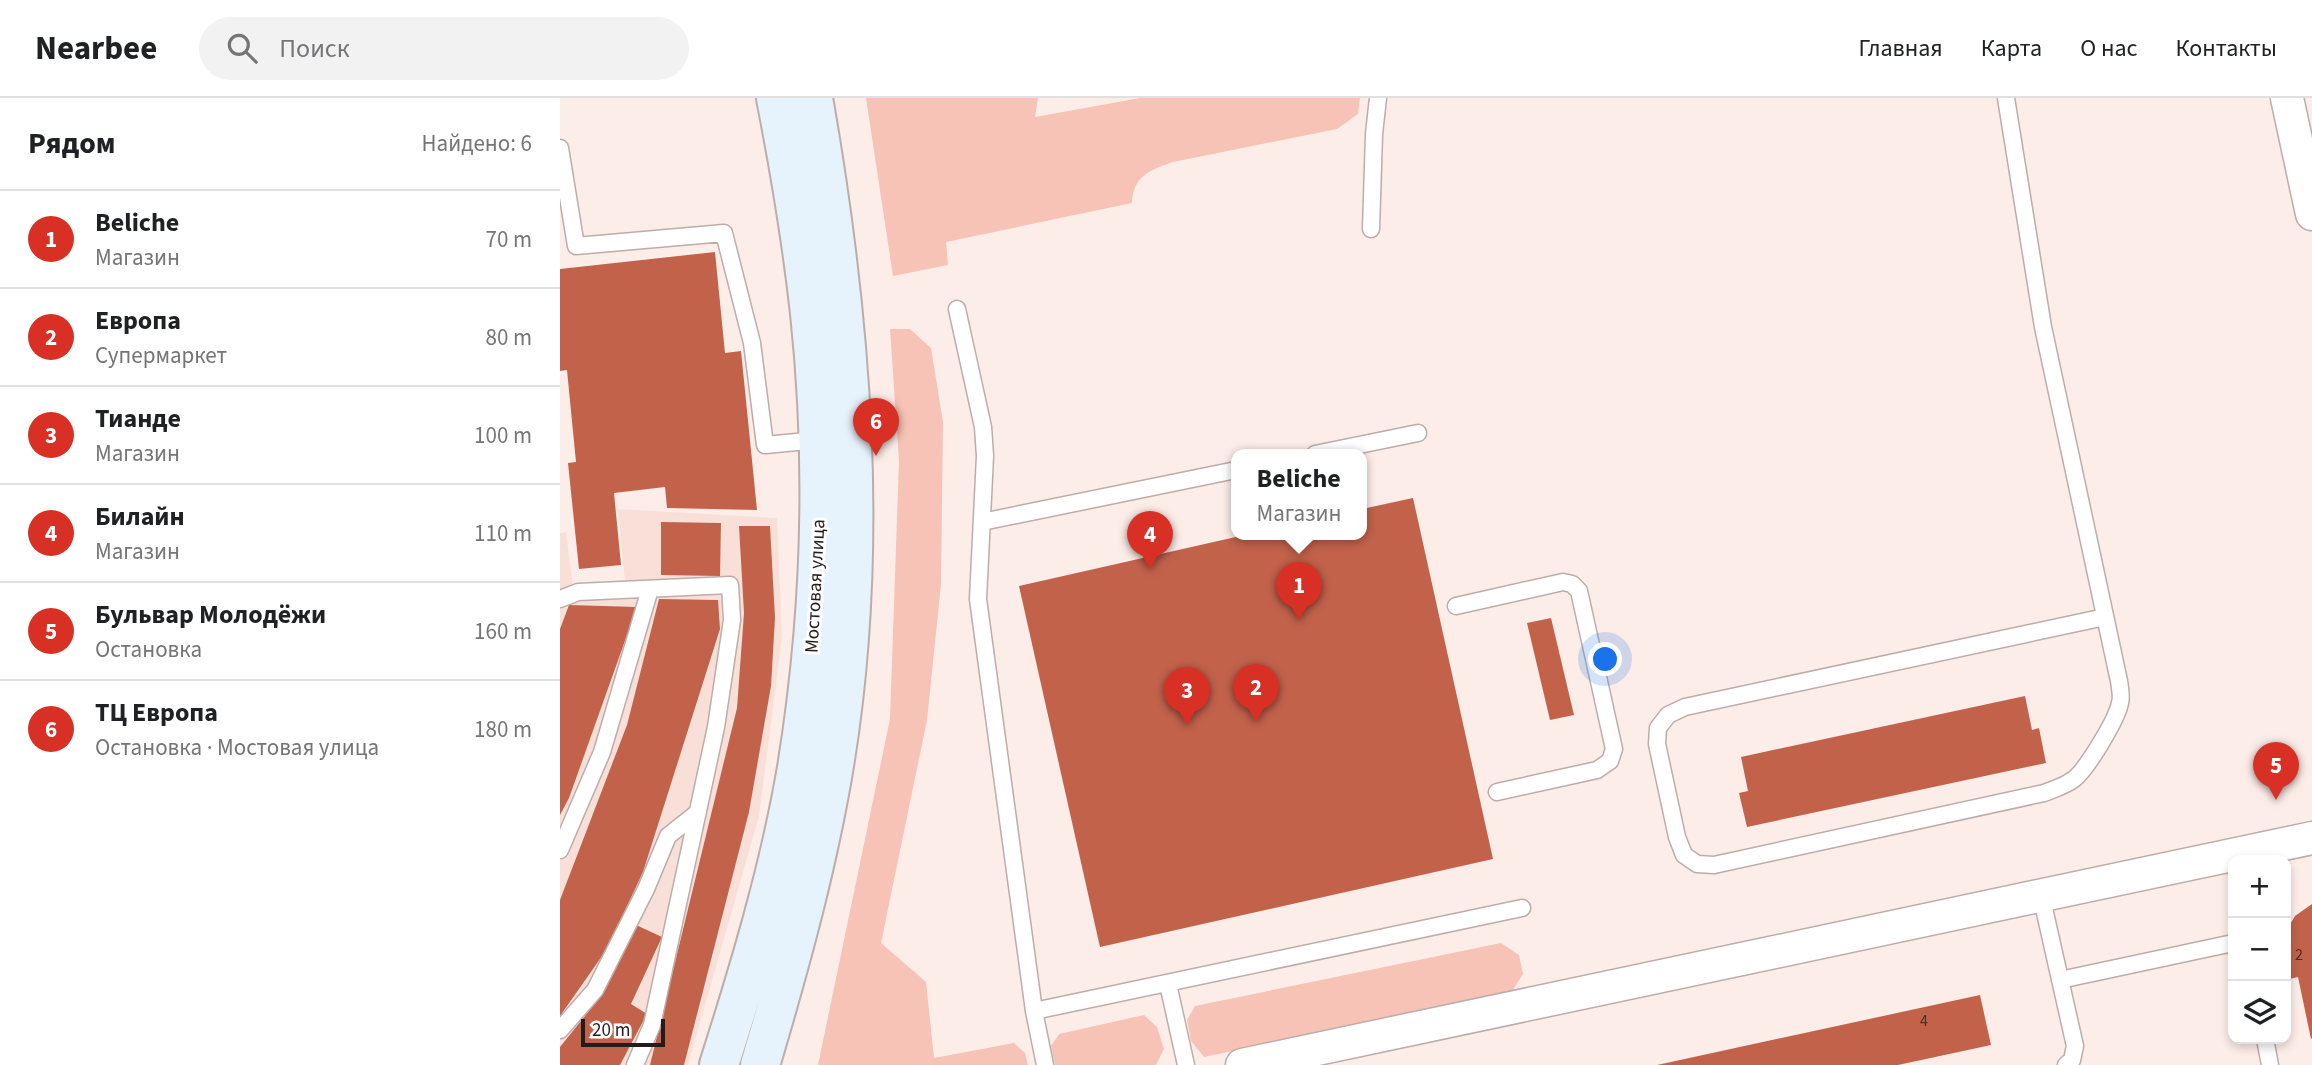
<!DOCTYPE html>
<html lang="ru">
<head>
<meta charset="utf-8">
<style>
	:root { --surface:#fff; --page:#f2f2f2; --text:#202124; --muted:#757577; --line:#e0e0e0; --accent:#d93025 }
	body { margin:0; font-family:"Source Sans 3",sans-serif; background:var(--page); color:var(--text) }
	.controls { position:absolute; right:21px; bottom:21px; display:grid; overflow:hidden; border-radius:14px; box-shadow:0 4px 10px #0003 }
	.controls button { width:63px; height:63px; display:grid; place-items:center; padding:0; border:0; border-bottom:2px solid var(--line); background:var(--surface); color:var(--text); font:35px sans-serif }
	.scale { position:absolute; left:21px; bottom:18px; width:84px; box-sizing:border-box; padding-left:7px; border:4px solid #221d1b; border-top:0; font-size:19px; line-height:24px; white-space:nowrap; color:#221d1b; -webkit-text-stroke:5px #fff; paint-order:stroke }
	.you { position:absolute; left:1046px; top:562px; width:24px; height:24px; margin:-18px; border:5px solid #fff; border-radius:50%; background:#1a73e8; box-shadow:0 0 0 10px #1a73e833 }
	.badge { display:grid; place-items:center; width:46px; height:46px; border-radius:50%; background:var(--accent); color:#fff; font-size:23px; font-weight:700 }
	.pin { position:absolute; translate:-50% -58px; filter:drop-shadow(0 2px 4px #0008) }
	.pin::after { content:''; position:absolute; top:37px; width:24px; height:21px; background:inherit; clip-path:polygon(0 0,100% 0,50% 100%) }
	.popup { position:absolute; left:671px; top:351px; width:136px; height:91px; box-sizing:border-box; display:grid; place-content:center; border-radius:14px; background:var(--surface); filter:drop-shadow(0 2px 5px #0005); font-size:23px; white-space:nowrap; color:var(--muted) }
	.popup b { font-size:26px; color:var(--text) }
	.popup::after { content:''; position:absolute; left:50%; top:100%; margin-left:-14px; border:14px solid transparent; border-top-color:var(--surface) }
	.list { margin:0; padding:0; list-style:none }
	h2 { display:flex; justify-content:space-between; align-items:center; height:91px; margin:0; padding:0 28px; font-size:30px }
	h2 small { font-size:23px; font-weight:400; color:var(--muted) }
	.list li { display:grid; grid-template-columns:46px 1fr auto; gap:21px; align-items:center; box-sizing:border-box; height:98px; padding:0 28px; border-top:2px solid var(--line) }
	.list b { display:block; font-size:26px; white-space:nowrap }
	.list p { margin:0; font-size:23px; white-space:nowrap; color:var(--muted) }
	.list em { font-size:23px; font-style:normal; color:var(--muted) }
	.icon { flex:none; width:38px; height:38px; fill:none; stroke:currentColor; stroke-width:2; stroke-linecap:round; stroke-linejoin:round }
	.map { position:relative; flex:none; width:1752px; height:967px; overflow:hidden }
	header { display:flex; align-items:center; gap:42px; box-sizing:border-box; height:98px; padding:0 35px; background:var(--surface); border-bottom:2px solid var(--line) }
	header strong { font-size:33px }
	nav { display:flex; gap:38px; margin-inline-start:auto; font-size:24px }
	.search { width:490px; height:63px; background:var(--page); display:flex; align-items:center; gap:18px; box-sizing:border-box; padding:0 24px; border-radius:38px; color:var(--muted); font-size:26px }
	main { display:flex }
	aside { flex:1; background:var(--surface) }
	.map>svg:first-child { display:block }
	.built { fill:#f8e0d9 }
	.green { fill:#f6c3b6 }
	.building { fill:#c2624b }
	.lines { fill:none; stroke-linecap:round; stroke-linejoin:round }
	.lane-casing { stroke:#bcadaa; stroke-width:19 }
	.street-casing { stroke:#bcadaa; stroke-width:35 }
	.secondary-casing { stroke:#bcadaa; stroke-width:42 }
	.lane { stroke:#fff; stroke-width:16 }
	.street { stroke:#fff; stroke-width:32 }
	.secondary { stroke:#e6f2fc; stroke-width:38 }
	.labels { text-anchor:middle; stroke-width:6; stroke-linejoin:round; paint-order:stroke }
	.number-label { font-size:16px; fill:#4a2e27 }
	.street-label { font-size:19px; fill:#221d1b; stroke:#fff }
</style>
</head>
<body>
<header>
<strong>Nearbee</strong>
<div class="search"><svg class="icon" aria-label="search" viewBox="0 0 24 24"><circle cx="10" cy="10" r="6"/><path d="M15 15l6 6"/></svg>Поиск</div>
<nav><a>Главная</a><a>Карта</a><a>О нас</a><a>Контакты</a></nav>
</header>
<main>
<aside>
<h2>Рядом<small>Найдено: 6</small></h2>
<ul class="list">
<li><span class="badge">1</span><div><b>Beliche</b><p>Магазин</p></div><em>70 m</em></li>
<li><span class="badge">2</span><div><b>Европа</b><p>Супермаркет</p></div><em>80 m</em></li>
<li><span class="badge">3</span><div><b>Тианде</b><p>Магазин</p></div><em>100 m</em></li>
<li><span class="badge">4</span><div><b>Билайн</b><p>Магазин</p></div><em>110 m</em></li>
<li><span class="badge">5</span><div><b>Бульвар Молодёжи</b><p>Остановка</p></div><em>160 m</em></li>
<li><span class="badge">6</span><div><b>ТЦ Европа</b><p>Остановка · Мостовая улица</p></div><em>180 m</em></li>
</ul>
</aside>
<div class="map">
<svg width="1752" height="967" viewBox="0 0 1752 967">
	<rect width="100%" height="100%" fill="#fdede9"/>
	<path class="built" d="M58,411L217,420L222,539L199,718L128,967H0V435L6,434L13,489L65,484Z"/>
	<path class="green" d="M306,0H478L475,19L580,0H800L798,16L777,31L613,64C590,72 573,78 572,105L386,144L388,167L333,178Z
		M330,231H350L371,250L383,324L381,486L367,622L321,845L366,884L374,960L454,945L465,955L468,967H258L330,621L339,363Z
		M941,845L959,857L963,876L951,895L644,959L631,943L627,922L635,908Z
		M584,917L597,929L604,951L596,967H495L491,948L499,936Z"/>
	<path class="building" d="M155,154L165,255L181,253L197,412L107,410L105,389L54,395L61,467L19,471L8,365L16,364L7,272L0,273V171Z
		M853,400L933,761L540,849L459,488L689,436H802V411Z
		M101,424L161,425L160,478L101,477Z
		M179,428H210L215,520L211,588L189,714L124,967H90L177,610L184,515Z
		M99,501L158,502L160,531L83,774L47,851L0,918V802L67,627Z
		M9,507L77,509L9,700L0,717V531Z
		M991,520L1014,617L990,622L967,525Z
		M1465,598L1472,632L1479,630L1486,665L1187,729L1179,695L1188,693L1181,659Z
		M1752,806V940L1751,941L1738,879L1726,882V833L1735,818Z
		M74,826L102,839L71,906L87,916L60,967H0V949L41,898Z
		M1420,897L1431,947L1338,967H1097Z"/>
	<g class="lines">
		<g class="lane-casing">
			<path id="lane" d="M1446,0L1483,229L1559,583C1560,590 1562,599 1560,605C1557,621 1527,671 1514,681C1505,688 1494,691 1484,695L1154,767L1137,766L1124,757L1117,739L1097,646L1098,630L1108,617L1125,609L1545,519
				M0,50L16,148L164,135L192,245L205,347L258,342
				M811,131L814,36L818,0
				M397,211L423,329L425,358L418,501L474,913L962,810
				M755,356L858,335
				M422,424L676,372
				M0,501L18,494L170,487L172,522L156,629L92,927L75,967
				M896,508L1003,484L1012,486L1019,493L1054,651L1050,663L1037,672L937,694
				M0,752L42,654L90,491
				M1481,797L1515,948L1512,962L1506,967
				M1500,882L1673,845
				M608,886L626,967
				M474,913L485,967
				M0,932L35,892L86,791L108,738L137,715
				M1705,941L1710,967"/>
		</g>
		<g class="street-casing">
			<path id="street" d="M1727,0L1752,116
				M682,967L1752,740"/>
		</g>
		<g class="secondary-casing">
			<path id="secondary" d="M159,967C190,870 220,770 237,670C261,521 266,365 250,215C242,143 230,71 216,0
				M200,967C228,873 255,776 272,679C311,455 292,223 253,0"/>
		</g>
		<use href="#lane" class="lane"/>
		<use href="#street" class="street"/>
		<use href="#secondary" class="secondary"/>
	</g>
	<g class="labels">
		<g class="number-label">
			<text x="1739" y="862">2</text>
			<text x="1364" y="928">4</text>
		</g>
		<g class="street-label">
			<text transform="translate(254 488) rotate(-87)" y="7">Мостовая улица</text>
		</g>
	</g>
</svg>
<div class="controls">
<button>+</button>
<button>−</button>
<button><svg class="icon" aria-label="layers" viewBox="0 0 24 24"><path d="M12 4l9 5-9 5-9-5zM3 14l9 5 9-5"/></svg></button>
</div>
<div class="scale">20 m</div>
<div class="you"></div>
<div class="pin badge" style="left:739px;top:522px">1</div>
<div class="popup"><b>Beliche</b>Магазин</div>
<div class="pin badge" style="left:696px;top:624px">2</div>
<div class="pin badge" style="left:627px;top:627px">3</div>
<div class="pin badge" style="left:590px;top:471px">4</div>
<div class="pin badge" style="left:1716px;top:702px">5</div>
<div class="pin badge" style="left:316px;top:358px">6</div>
</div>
</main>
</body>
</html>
